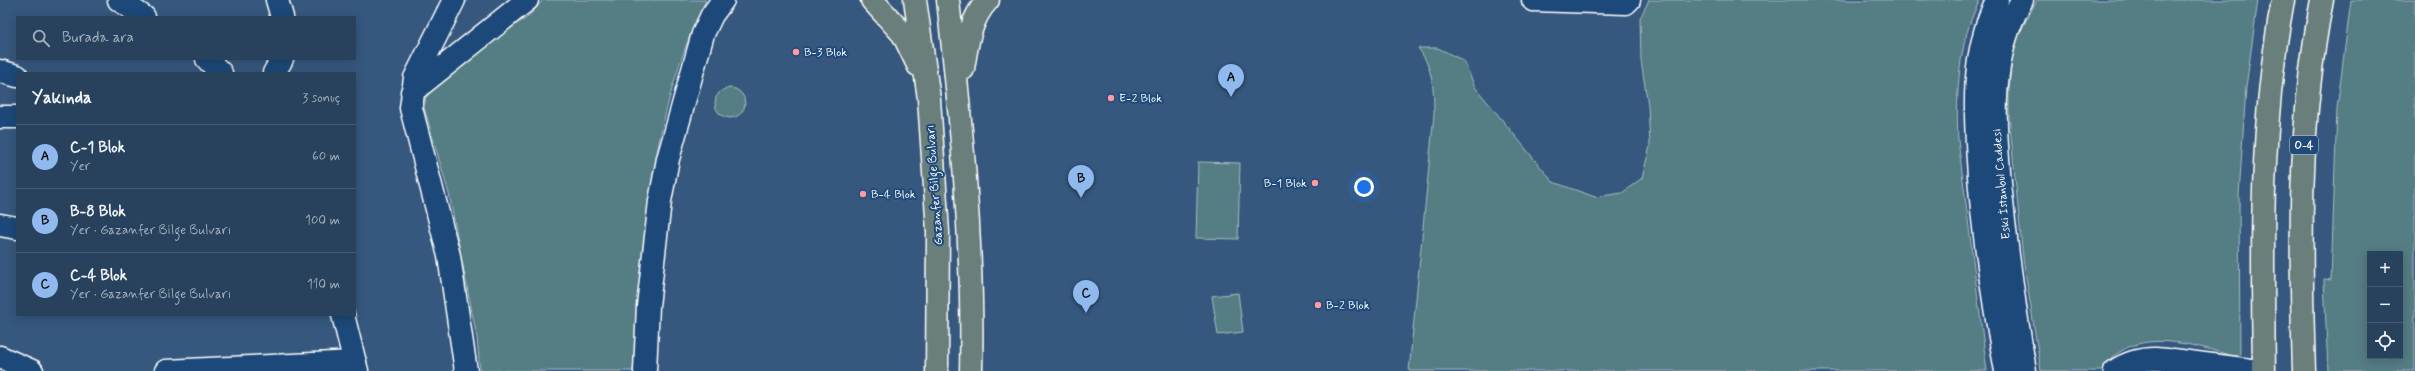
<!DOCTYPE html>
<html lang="tr">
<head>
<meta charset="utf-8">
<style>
	:root { --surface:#28425e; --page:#304964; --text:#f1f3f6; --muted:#a5b0bc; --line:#445b73; --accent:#90b9f0 }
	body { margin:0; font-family:Mynerve,sans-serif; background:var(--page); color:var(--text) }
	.controls { position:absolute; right:12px; bottom:12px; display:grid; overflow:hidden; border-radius:0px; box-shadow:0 2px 10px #0003 }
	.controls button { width:36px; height:36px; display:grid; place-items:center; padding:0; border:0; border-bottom:1px solid var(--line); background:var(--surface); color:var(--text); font:20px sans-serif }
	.you { position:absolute; left:1364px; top:187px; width:14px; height:14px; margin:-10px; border:3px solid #fff; border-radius:50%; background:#1a73e8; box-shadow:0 0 0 6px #1a73e833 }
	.badge { display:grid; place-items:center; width:26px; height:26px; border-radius:50%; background:var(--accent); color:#111; font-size:13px; font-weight:700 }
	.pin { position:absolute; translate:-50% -33px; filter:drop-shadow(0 1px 2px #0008) }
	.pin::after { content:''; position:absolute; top:21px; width:14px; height:12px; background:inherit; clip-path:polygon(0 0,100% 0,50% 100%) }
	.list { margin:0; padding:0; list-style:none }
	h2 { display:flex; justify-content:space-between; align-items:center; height:52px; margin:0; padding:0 16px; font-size:17px }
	h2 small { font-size:13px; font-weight:400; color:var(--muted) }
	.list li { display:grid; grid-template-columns:26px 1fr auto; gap:12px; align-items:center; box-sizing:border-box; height:64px; padding:0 16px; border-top:1px solid var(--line) }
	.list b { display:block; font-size:15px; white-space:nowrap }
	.list p { margin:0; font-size:13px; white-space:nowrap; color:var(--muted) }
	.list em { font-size:13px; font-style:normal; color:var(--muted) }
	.icon { flex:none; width:22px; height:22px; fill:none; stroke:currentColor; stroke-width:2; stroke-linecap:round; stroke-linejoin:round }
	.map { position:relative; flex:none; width:2415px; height:371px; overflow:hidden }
	.search { position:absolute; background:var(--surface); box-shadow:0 2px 10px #0003; left:16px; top:16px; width:340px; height:44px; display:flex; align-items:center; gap:10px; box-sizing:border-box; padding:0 14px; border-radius:0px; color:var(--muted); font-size:15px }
	.panel { position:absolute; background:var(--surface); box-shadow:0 2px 10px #0003; left:16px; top:72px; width:340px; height:244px; border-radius:0px }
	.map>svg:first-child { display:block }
	.green { fill:#547d84; stroke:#aabec2; fill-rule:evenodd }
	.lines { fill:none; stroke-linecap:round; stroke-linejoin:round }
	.minor-casing { stroke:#fff; stroke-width:25 }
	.secondary-casing { stroke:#fff; stroke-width:25 }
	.primary-casing { stroke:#fff; stroke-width:25 }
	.motorway-casing { stroke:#fff; stroke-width:25 }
	.minor { stroke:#1f4a7a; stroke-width:22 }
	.secondary { stroke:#1f4a7a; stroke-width:22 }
	.primary { stroke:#6b7f7c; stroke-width:22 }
	.motorway { stroke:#6b7f7c; stroke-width:22 }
	.poi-dot { fill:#ff9aa2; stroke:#1f4a7a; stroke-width:1.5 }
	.labels { text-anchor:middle; stroke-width:4; stroke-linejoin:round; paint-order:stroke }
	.shield { fill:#1f4a7a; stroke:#bcc9d7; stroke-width:1 }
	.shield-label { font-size:11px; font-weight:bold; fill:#fff }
	.poi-label { font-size:12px; fill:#fff; stroke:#1f4a7a; text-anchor:start }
	.street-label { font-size:12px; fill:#fff; stroke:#1f4a7a }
</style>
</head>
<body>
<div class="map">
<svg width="2415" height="371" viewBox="0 0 2415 371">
	<rect width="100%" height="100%" fill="#36587e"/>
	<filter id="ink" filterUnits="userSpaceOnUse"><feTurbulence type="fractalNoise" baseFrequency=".025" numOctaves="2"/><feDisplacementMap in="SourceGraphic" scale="8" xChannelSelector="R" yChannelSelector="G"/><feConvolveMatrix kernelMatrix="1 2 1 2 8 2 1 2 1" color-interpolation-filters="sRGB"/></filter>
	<g filter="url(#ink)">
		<path class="green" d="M543,0H706C651,108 641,252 633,371H480L477,338L449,194L424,107L426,97L440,82L508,28L527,18Z
			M1649,0H1980C1958,41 1956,94 1958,140L1987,371H1409L1434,114C1434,90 1433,67 1418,48H1438L1464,61L1475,87L1553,182L1595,197L1622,193L1642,178L1650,146L1648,105L1641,61L1640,18Z
			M2037,0H2258L2246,87L2239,195L2240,358C2197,346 2131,322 2102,371H2041L2023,258L2009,116V89L2012,59L2019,34Z
			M2351,0H2415V371H2328L2324,279L2331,280L2337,108ZM2370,254H2400V356H2370Z
			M715 103a15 15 0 1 1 30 0a15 15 0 1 1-30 0Z
			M1198,162L1240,163L1238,239L1196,238Z
			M1238,293L1243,332L1218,335L1212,296Z"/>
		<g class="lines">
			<g class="minor-casing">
				<path id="minor" d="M277,0L282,17
					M454,0L415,78L411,108L449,256L466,371
					M1533,0L1626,3L1629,0
					M0,71L17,76
					M274,73L282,59
					M412,92L527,0
					M0,117H17
					M0,225L17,228
					M0,357L32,371
					M2173,360L2258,371
					M166,371L355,362
					M645,371L648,306L660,201L668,159L703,34L712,15L723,0"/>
			</g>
			<g class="secondary-casing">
				<path id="secondary" d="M119,0L144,17
					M1997,0C1970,56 1975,116 1979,176C1984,241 1994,306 2006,371
					M2022,0C1987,60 1995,127 2001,193C2007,253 2015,312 2025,371
					M207,59L221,73
					M343,315L357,371
					M2115,371C2140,354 2172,356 2197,371"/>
			</g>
			<g class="primary-casing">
				<path id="primary" d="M872,0L903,34L918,65
					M915,0L929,99L938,232L937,371
					M948,0C961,123 974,247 971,371
					M963,69C967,44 970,19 988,0"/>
			</g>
			<g class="motorway-casing">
				<path id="motorway" d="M2264,371C2262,248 2260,122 2283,0
					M2304,371C2300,247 2298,122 2322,0"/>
			</g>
			<use href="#minor" class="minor"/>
			<use href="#secondary" class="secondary"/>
			<use href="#primary" class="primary"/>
			<use href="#motorway" class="motorway"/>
		</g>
	</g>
	<g class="poi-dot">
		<circle cx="796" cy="52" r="4"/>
		<circle cx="1111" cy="98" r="4"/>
		<circle cx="1315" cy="183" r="4"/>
		<circle cx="863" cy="194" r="4"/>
		<circle cx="1318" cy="305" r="4"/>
	</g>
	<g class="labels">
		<rect class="shield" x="2290" y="136" width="28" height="18" rx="3"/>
		<g class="shield-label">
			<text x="2304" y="149">O-4</text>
		</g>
		<g class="poi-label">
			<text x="804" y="56">B-3 Blok</text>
			<text x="1119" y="102">E-2 Blok</text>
			<text x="1307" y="187" text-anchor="end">B-1 Blok</text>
			<text x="871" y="198">B-4 Blok</text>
			<text x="1326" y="309">B-2 Blok</text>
		</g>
		<g class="street-label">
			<text transform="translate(2001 184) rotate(-95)" y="4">Eski İstanbul Caddesi</text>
			<text transform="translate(934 185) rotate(-94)" y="4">Gazanfer Bilge Bulvarı</text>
		</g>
	</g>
</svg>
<div class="controls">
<button>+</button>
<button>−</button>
<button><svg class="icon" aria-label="locate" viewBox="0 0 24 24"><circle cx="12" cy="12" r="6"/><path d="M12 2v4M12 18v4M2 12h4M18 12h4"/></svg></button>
</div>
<div class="you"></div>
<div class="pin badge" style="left:1231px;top:97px">A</div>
<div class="pin badge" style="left:1081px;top:198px">B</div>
<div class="pin badge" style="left:1086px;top:313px">C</div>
<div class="search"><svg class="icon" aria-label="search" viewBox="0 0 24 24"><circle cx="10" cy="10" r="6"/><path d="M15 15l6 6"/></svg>Burada ara</div>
<section class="panel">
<h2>Yakında<small>3 sonuç</small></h2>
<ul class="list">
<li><span class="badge">A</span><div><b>C-1 Blok</b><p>Yer</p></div><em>60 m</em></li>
<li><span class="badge">B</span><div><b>B-8 Blok</b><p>Yer · Gazanfer Bilge Bulvarı</p></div><em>100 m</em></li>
<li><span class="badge">C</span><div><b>C-4 Blok</b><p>Yer · Gazanfer Bilge Bulvarı</p></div><em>110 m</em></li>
</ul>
</section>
</div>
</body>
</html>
